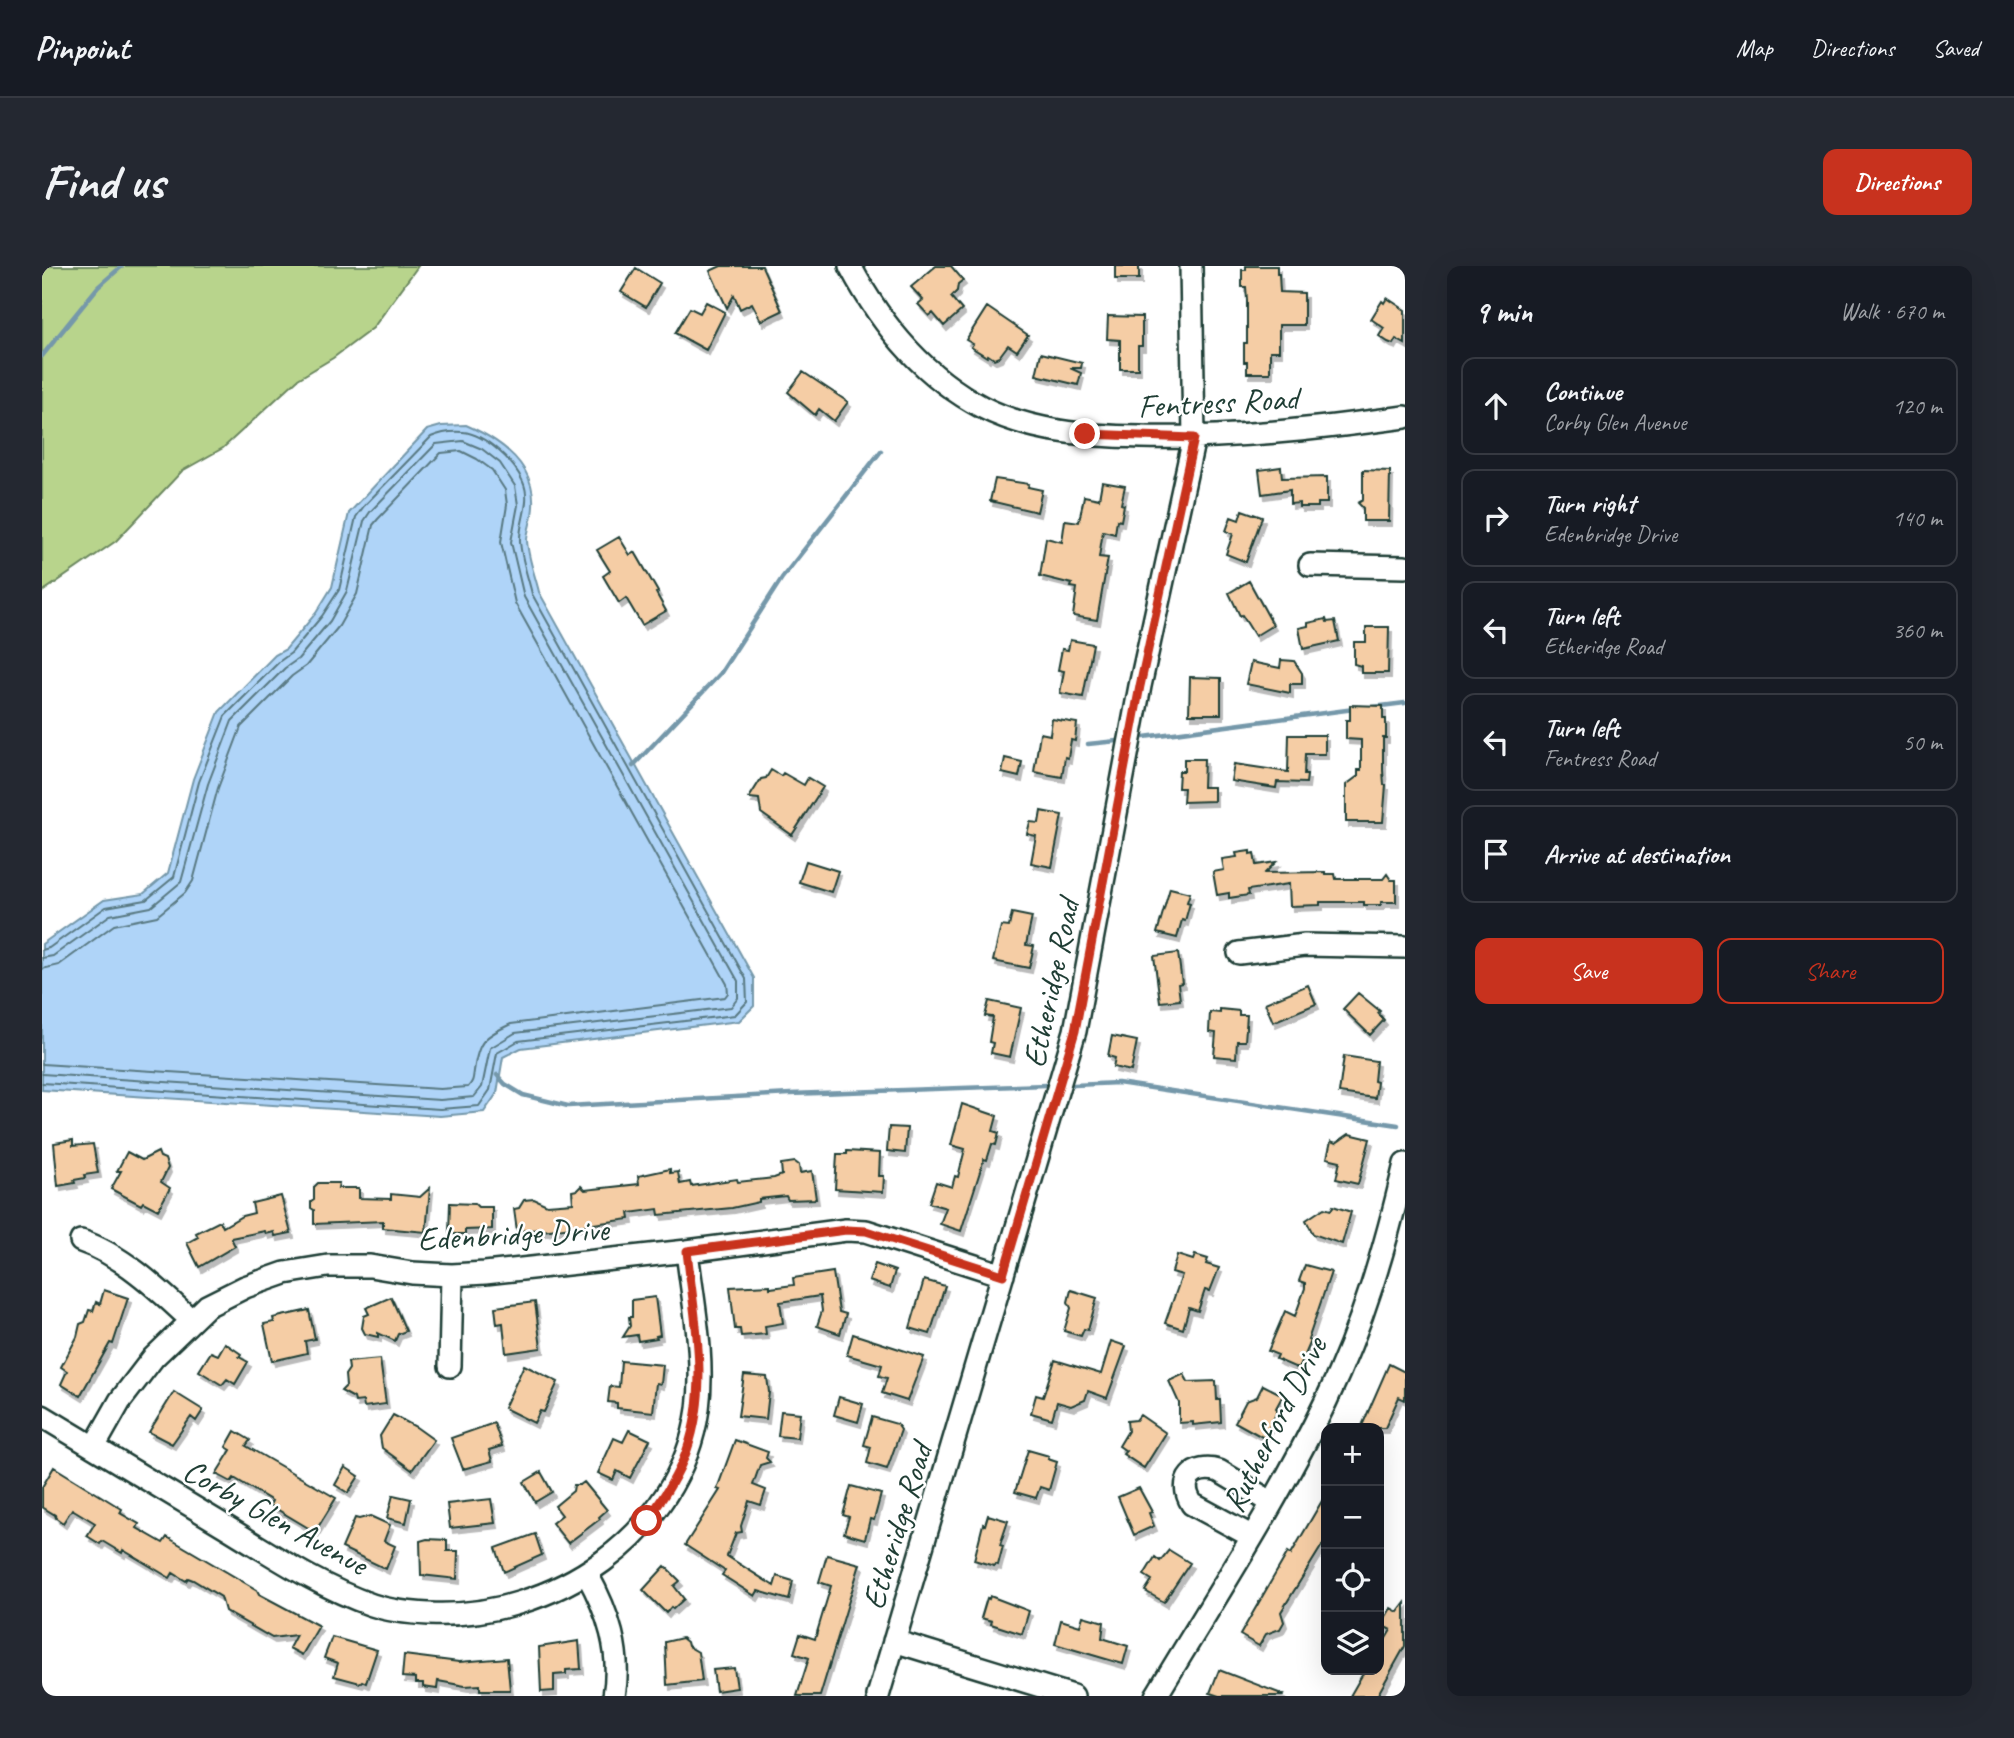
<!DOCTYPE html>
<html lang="en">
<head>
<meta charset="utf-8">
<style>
	:root { --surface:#171b24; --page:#242831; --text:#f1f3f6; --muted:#9ea1a6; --line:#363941; --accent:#c8321e }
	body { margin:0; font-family:Caveat,sans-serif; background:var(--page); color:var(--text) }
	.controls { position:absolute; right:21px; bottom:21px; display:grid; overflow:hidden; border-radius:14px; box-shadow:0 7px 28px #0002 }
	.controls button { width:63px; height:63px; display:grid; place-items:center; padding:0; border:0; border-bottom:2px solid var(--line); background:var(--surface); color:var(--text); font:35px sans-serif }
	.stop { position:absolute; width:21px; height:21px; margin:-16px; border:5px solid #c8321e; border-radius:50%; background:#fff }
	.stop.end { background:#c8321e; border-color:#fff; box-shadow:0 2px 7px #0008 }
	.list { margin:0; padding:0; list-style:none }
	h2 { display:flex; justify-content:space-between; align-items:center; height:91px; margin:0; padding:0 28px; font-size:30px }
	h2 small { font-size:23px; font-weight:400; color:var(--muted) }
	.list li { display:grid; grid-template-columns:46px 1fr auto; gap:21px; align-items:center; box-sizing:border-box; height:98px; margin:0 14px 14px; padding:0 14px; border:2px solid var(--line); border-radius:14px }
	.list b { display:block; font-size:26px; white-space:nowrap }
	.list p { margin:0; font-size:23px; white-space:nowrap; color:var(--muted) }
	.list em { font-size:23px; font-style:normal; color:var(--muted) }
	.actions { display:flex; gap:14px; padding:21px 28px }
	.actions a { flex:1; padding:16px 0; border:2px solid var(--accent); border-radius:14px; text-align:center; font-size:24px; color:var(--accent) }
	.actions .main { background:var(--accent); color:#fff }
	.icon { flex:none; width:38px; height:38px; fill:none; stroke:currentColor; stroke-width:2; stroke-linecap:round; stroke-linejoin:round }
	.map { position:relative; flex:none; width:1363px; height:1430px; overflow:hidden; border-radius:14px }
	header { display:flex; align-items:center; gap:42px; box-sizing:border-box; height:98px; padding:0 35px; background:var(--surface); border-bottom:2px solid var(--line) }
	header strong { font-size:33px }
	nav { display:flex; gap:38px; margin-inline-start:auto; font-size:24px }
	.intro { display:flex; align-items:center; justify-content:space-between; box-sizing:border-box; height:168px; padding:0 42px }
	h1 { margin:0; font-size:49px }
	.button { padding:18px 32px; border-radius:14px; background:var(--accent); color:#fff; font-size:24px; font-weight:700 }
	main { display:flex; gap:42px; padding:0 42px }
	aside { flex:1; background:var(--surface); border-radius:14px; box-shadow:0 7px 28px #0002 }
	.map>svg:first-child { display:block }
	.green { fill:#b8d48c; stroke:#6c8860; stroke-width:2 }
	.water { fill:#afd4f8; stroke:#7598aa; stroke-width:2 }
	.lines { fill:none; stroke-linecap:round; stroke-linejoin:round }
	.shore { stroke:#597982; stroke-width:2 }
	.stream { stroke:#7598aa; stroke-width:4.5 }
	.building { fill:#f5cda5; stroke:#1f3d34; stroke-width:2; filter:url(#shadow) }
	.minor-casing { stroke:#1f3d34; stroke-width:26 }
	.minor { stroke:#fff; stroke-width:21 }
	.route { stroke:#c8321e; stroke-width:9 }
	.labels { text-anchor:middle; stroke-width:5; stroke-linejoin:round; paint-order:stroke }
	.street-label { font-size:33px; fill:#1f3d34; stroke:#fff }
</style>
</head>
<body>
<header>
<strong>Pinpoint</strong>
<nav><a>Map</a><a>Directions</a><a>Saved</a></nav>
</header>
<div class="intro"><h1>Find us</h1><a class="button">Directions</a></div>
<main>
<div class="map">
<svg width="1363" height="1430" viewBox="0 0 1363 1430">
	<defs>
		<filter id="shadow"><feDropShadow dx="3" dy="5" stdDeviation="0" flood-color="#0004"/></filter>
	</defs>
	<rect width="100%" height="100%" fill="#fff"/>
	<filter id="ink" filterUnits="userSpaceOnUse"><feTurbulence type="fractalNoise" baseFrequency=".0143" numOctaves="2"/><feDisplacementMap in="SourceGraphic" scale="14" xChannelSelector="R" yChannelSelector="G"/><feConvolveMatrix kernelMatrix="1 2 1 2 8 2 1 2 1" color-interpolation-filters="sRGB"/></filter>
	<g filter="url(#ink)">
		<path class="green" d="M0,0H376L331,62L291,92L256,113L181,182L140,205L74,275L0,326Z"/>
		<path class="water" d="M424,159C458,174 494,198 491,240C491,251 486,262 485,273C485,289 493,309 497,326L712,712V740L697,755L479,782L461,791L455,827L442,846L398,850L0,824V678L62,634L101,628L126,607L151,513L177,446L233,389L244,383L274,347L290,321L307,247L385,164L399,160Z"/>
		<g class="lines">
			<path class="shore" d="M0,684L7,682L64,641L104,634L132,611L157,516L183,450L238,395L249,387L280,350L297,324L314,251L322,240L389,171C398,167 410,165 421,166C443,168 473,196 481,216C490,236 477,255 478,275C479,292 486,311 490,328L704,713L705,736L693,749L476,775L455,787L448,824L437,840L398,843L0,817
				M0,692L11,690L68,649L109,641L139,616L166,518L190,455L243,402L256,393L288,355L305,325L322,255L328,246L394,178L421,175L440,183L458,197L473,220L476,239L469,276L482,331L696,715V732L689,741L473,767L448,782L440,821L432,831L398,834L0,808
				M0,703L17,699L72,659L115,650L143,627L151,615L176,522L199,461L250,410L264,400L297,360L315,328L331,259L336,253L399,187L419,185L435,193L450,204L463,224L465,239L459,276L473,337L685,718L686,727L683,731L469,758C441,771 436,775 432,805C431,813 431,816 426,821L398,823L0,798"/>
			<path class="stream" d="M0,90L56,21L80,0
				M1331,441L1363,437
				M1102,471L1312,443
				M1046,478L1075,475
				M591,500L678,408L740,312L839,185
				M455,809L463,818L481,829L526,840L748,828L1005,819
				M1032,819L1076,817L1356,859"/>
		</g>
		<path class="building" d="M679,0H720L740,45L719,55L710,37L698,43L692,29L685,42L668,5Z
			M894,0H909L921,14L916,18L915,25L909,31L920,44L902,60L891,47L887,50L876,38L881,34L869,21Z
			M1073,0H1097V13H1073Z
			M1204,0H1235V8H1237L1238,26L1262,27V59H1237V85H1228V107H1205V96H1202V77H1205V34L1204,21H1200V4H1204Z
			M594,2L618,17L604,41L579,26Z
			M1345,32L1363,44V78L1354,73L1351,78L1346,76L1337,70L1342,62L1329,53L1340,35L1342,37Z
			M664,36L683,46L664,84L633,67L648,42L658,47Z
			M945,41L986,69L975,85L966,79L957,91L952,93L946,89L945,91L929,81L931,78L924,74Z
			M1066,50L1100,51V80H1096V103H1078V74L1065,73Z
			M999,87L1040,97L1039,102H1028L1039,107L1036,119L994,109Z
			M761,106L806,136L792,155L777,143L773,149L746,126Z
			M1239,201L1240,212L1285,211V237H1276V241H1257V237L1248,238V224L1220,228L1217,204Z
			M1321,204L1348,205L1347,255H1321V242L1316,237L1321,234Z
			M953,213L987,218L986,221L1000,224L995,246L948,235Z
			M1060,216L1083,220L1079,238L1082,239L1079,255L1075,254L1073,268L1061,265L1057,291L1066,292L1055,354L1031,350L1035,322L1029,321L1030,318L998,310L1004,272L1020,276L1023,254L1037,256L1042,230L1057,233Z
			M1200,244L1220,251L1204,296L1184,288L1191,268L1184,265L1189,251L1197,254Z
			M577,271L588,289L593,286L616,326L614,327L624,345L600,359L584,332L577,337L561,310L568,305L555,284Z
			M1207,315L1231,359L1213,370L1200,349L1198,350L1187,327Z
			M1284,353L1285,356L1293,355L1297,375L1261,383L1257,362L1266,360V357Z
			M1324,361H1347L1346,407H1319V400L1312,398V376H1324Z
			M1028,374L1051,378L1041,431L1018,427L1022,405L1016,404L1020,383L1026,384Z
			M1239,394L1252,395L1260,407V418H1248V427L1204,418L1209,396L1238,402Z
			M1148,411L1179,412V448H1147Z
			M1308,439L1341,440V453H1344V472H1341V504L1342,519H1344L1341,556H1304V519L1316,510V504H1319V474L1304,473V454H1308Z
			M1010,453L1035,457L1033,475L1029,474L1026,492L1023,491L1020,511L992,506L998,467L1008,469Z
			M1247,469H1283V488H1263L1262,509H1265L1264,517L1235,516L1234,522L1189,515L1192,498L1246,506Z
			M963,492L980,496L977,511L960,507Z
			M1142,493H1162L1161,521H1172V535L1141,536L1142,522H1136L1137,505H1142Z
			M729,504L739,510L741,507L762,519L766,512L781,521L750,569L719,547L717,533L707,532L719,513L724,512Z
			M999,545L1020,549L1010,601L989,597L994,570L985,568L988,556L997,557Z
			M1208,585V588L1212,587L1214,599L1234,596L1223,607L1283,606V608H1293L1294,613H1341L1345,608L1349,614H1354V636H1339V639H1322V636H1278V639L1248,640L1247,618L1206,624L1207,629L1187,632V627L1175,629L1171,606L1182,604L1180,593L1195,591L1194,587Z
			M764,595L796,605L789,626L757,616Z
			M1128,622L1148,627L1145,636L1148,637L1143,655L1140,654L1135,672L1115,667Z
			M970,647L990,651L984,679L992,680L987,702L951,695L959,660L967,661Z
			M1136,687L1140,717L1136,718L1138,734L1118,736L1112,690Z
			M1266,719L1274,738L1231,756L1223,737Z
			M1316,727L1338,745L1336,747L1342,754L1328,769L1301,743Z
			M947,735L979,742L968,791L949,787L951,777L947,776L951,751L943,750Z
			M1178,743L1197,745V749H1205L1203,775H1195L1194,792L1172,790L1174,767L1167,766L1168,746L1178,747Z
			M1070,770L1095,775L1089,805L1071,801L1073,792L1066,790Z
			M1302,790L1334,795L1332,815L1335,816L1333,832L1297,827Z
			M920,838L955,850L951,865L957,867L954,879L950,878L945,894L942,893L919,965L898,958L904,942L887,937L894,916L910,921L913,910L916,911L923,883L909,879Z
			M847,861L865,862L863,887L845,885Z
			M1307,868L1328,873L1316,918L1294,913L1298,895L1285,892L1289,875L1294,877Z
			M31,874V880L51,878L56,907L42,909L43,912L32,914L33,917L16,920L12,877Z
			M805,885L838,887L837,910H842L841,926L793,923L795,888H805Z
			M85,886L100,894L116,886L118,891L123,893L126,902L119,916L128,922L116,944L101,936L99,939L69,923L79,905H75Z
			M753,896L757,899L758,907L770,905L774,933L746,934L744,930L717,933V936L690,942L617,949L616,943L587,947L588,953L500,965V963L475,965L472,943L477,942L482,934L492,933L505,939L531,937L530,925L535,924L539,920L543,924L597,918L596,910L628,903V907L636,906L638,918L648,916L649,920L695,913L696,916L732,912L740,909L739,898Z
			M276,917H297L296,922H317V932L349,933V928L378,931L388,922L384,966L341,962V955L272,958V944L269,942V936L272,934V921Z
			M239,930L249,967L233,970L232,966L224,968L223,965L189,972L193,980L157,1001L145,977L156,971L154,967L178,955L181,961L200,950L212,947L210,937Z
			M408,937L433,938L436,941H450V963L423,964V968H407Z
			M1291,940L1309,946L1300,978L1271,968L1264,954L1282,942L1289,944Z
			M1135,989L1151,994L1153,989L1166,993L1164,998L1177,1002L1168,1025L1163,1024L1156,1045L1147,1042L1141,1063L1123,1057L1140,1009L1130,1006Z
			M833,998L853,1005L848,1022L827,1015Z
			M1263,999L1289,1006L1266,1074L1269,1075L1257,1103L1234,1093L1236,1089L1226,1085L1243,1045L1253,1050L1263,1022V1017L1257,1015Z
			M791,1006L797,1046L804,1048L798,1068L775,1060L780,1045L778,1030L738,1036L741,1057L723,1060L724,1068L699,1070L698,1063H693L688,1021L728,1019V1022L752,1019L751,1012Z
			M882,1014L903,1020L888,1068L868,1062Z
			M62,1024L86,1032L71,1078L68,1077L38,1130L19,1118L25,1105L19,1101L35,1071L38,1058L43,1056L47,1044L51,1045L54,1036L58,1038Z
			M1029,1024L1055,1032L1046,1064L1042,1063L1039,1070L1022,1065L1029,1042L1026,1036Z
			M349,1031L364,1065L356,1068L353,1075L336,1067V1071L323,1068L320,1062L322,1050L327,1048L324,1042Z
			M613,1031L618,1069L614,1070L615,1072L596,1075L595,1069L581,1071L588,1060L587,1051H590V1034Z
			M493,1036L499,1082L464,1087L461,1057L455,1058L453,1041Z
			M267,1044L273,1073L263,1075L265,1087L230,1095L222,1058L232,1056L231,1052L235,1051Z
			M811,1068L882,1091L865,1135L840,1127L845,1112L837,1110L840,1099L805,1089Z
			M1069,1075L1084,1080L1065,1132L1046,1125L1043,1134L1029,1140L1015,1136L1010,1153L989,1147L994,1129L1001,1131L1013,1094L1059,1108Z
			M183,1077L199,1088L197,1091L206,1096L193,1118L185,1113L180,1119L157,1105L169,1086L176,1089Z
			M338,1093L344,1138L322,1141L321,1135L313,1136L312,1132L299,1125L304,1120L303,1109L307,1103L306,1096Z
			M579,1095L621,1099L619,1118L614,1117L611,1146L575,1142V1137L566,1136L568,1120L577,1121Z
			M1347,1098L1363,1106V1134L1357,1131L1343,1162H1319Z
			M482,1099L516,1116L502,1146L498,1145L492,1157L462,1142Z
			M1142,1108L1146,1116L1174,1115L1175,1134H1178L1179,1156L1151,1159V1156L1137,1157V1137L1127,1115Z
			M702,1109L725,1111L727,1126L724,1153L696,1150Z
			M1221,1119L1241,1129L1234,1142L1236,1144L1222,1172L1193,1156L1204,1135L1215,1131Z
			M132,1126L161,1144L154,1155L149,1151L130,1178L107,1166Z
			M797,1131L821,1138L816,1156L792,1149Z
			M739,1145L758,1147L755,1172L736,1170Z
			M351,1149L374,1161L392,1174L370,1204L340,1182L338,1170Z
			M1098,1149L1124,1167L1102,1202L1081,1188L1084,1185L1077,1180L1086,1165L1085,1155L1094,1154Z
			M830,1151L855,1158L859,1164L845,1203L825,1197L829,1181L822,1179Z
			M452,1157L460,1180L447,1184L450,1195L421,1203L409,1172Z
			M587,1164L608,1174L588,1212L575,1205L571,1214L556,1207L572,1172L581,1176Z
			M193,1165L208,1174L204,1180L294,1232L273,1266L228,1239L230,1235L192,1212L189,1216L174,1208L189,1184L184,1181Z
			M693,1174L726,1186L724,1192L728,1196L718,1199L711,1219L724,1224L719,1239L707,1235L699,1260L700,1266L694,1267L685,1290L732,1320L735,1310L751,1315L747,1334L716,1325L713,1330L680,1309L683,1305L643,1279L678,1224L675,1223Z
			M986,1184L1007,1190L1006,1193L1015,1196L1007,1224L998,1221L994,1232L973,1226Z
			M12,1201L80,1243L78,1247L97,1258L95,1262L121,1277L125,1271L215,1324L217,1328L277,1360L260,1389L247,1382L254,1369L230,1372L183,1345L179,1331L151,1314L146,1312L144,1315L131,1307L128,1312L81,1284L80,1287L60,1275L58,1278L45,1270L53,1257L30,1243L21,1257L14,1252L13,1249L0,1241V1221Z
			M303,1201L317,1210L306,1227L293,1219Z
			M499,1206L510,1226L493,1236L482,1216Z
			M542,1216L565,1244L557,1251L558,1253L526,1277L510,1257L520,1249L513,1240L531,1225L532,1219H538Z
			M809,1220L839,1228L832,1254L828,1253L823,1273L802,1267L807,1251L801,1249Z
			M1097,1222L1110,1246L1107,1247L1112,1260L1092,1269L1076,1231Z
			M1284,1228V1273L1239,1346L1242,1356L1238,1363L1224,1368L1217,1380L1198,1369L1246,1286L1249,1288Z
			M351,1229L369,1233L364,1257L345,1252Z
			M449,1233L453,1257L408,1262L405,1238Z
			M946,1249L966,1255L958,1279L961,1280L956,1299L953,1298L952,1300L932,1294L941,1258L943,1259Z
			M328,1250L348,1259L342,1275L353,1280L344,1303L300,1282L313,1252L317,1253Z
			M493,1268L500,1289L462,1306L454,1282Z
			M385,1273L405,1274V1285H416L415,1313L379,1309L378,1275Z
			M1127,1284L1148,1297L1122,1336L1103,1325L1110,1314L1102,1309L1113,1291L1118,1295Z
			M785,1289L818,1298L778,1430H755L767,1392L752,1387L758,1368L773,1373L789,1320L777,1316Z
			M623,1300L638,1315L632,1320L642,1333L631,1343L629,1341L624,1347L601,1324Z
			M948,1330L987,1345L980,1368L949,1358L950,1355L939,1352L945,1332L947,1333Z
			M1363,1337V1380L1335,1430H1308L1323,1404H1337V1384L1349,1364L1339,1359L1349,1342L1356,1346Z
			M1041,1350L1062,1356L1060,1372L1086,1380L1081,1398L1013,1378L1019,1354L1038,1360Z
			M290,1371L335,1384L324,1417L320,1415L318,1417L292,1410L296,1397L282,1392Z
			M640,1372L645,1376L646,1380L656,1386L660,1415L625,1419L623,1376Z
			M537,1375L539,1403L524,1404V1408L512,1409V1425L499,1426L497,1381Z
			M362,1389L417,1396L465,1392L468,1424H438V1419L423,1420L396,1415L395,1423L381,1421V1417H374V1412L360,1411Z
			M692,1402L695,1422L674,1425L671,1404Z
			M1177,1404L1242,1429L1241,1430H1177L1168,1427Z"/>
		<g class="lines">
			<g class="minor-casing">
				<path id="minor" d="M808,0C838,57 881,110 940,141C989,166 1045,170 1099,171C1188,173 1275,163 1363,151
					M1268,299L1363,301
					M1197,687L1263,679L1363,681
					M39,975C81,989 117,1024 149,1054
					M408,1100L410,1009
					M0,1150C62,1187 124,1225 186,1262C232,1290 278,1321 330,1339C348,1345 368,1347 387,1348C510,1354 638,1270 656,1143C663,1091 651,1037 645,985
					M52,1181L78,1135L111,1092L165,1040L203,1021L243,1007L286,1000H328L370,1007L410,1009L443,1007L645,985L804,964L824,965L961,1009
					M1209,1270L1150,1238C1135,1214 1152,1198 1177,1205L1229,1236
					M545,1308C566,1346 580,1386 572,1430
					M852,1375L1031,1430
					M836,1430L1033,765L1098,420L1152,172L1149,0
					M1114,1430C1172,1333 1235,1237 1284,1135C1321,1059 1344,979 1363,898"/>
			</g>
			<use href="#minor" class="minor"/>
		</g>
	</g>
	<g class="lines" filter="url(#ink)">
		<path class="route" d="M605,1255C621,1232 636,1210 645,1184C668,1119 652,1051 645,985L804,964L824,965L961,1009L1033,765L1098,420L1152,172L1043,168"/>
	</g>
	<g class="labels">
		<g class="street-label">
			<text transform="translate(1176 135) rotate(-3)" y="12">Fentress Road</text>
			<text transform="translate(1008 717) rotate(-78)" y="12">Etheridge Road</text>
			<text transform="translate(471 967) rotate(-3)" y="12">Edenbridge Drive</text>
			<text transform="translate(1231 1158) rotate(-63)" y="12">Rutherford Drive</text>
			<text transform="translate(234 1250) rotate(29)" y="12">Corby Glen Avenue</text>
			<text transform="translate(854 1260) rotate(-73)" y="12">Etheridge Road</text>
		</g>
	</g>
</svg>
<div class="controls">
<button>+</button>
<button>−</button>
<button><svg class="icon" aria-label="locate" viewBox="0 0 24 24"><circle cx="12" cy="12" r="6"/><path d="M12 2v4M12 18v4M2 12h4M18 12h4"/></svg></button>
<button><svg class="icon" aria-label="layers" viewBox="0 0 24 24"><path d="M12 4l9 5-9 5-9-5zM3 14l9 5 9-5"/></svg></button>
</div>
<div class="stop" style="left:605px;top:1255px"></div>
<div class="stop end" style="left:1043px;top:168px"></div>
</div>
<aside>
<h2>9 min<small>Walk · 670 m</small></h2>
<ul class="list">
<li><svg class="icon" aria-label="ahead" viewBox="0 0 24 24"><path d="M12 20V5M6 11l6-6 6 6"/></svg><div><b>Continue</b><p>Corby Glen Avenue</p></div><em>120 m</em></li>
<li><svg class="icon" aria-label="right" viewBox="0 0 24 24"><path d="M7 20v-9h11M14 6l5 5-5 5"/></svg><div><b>Turn right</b><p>Edenbridge Drive</p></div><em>140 m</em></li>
<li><svg class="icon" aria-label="left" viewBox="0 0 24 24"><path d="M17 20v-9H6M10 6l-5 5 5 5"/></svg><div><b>Turn left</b><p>Etheridge Road</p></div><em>360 m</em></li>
<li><svg class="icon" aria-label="left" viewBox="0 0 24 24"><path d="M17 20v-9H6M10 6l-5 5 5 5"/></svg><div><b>Turn left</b><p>Fentress Road</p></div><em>50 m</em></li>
<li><svg class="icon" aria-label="arrive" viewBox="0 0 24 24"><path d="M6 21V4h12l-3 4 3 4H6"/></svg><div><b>Arrive at destination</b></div></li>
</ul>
<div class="actions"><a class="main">Save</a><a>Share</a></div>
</aside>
</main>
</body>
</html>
